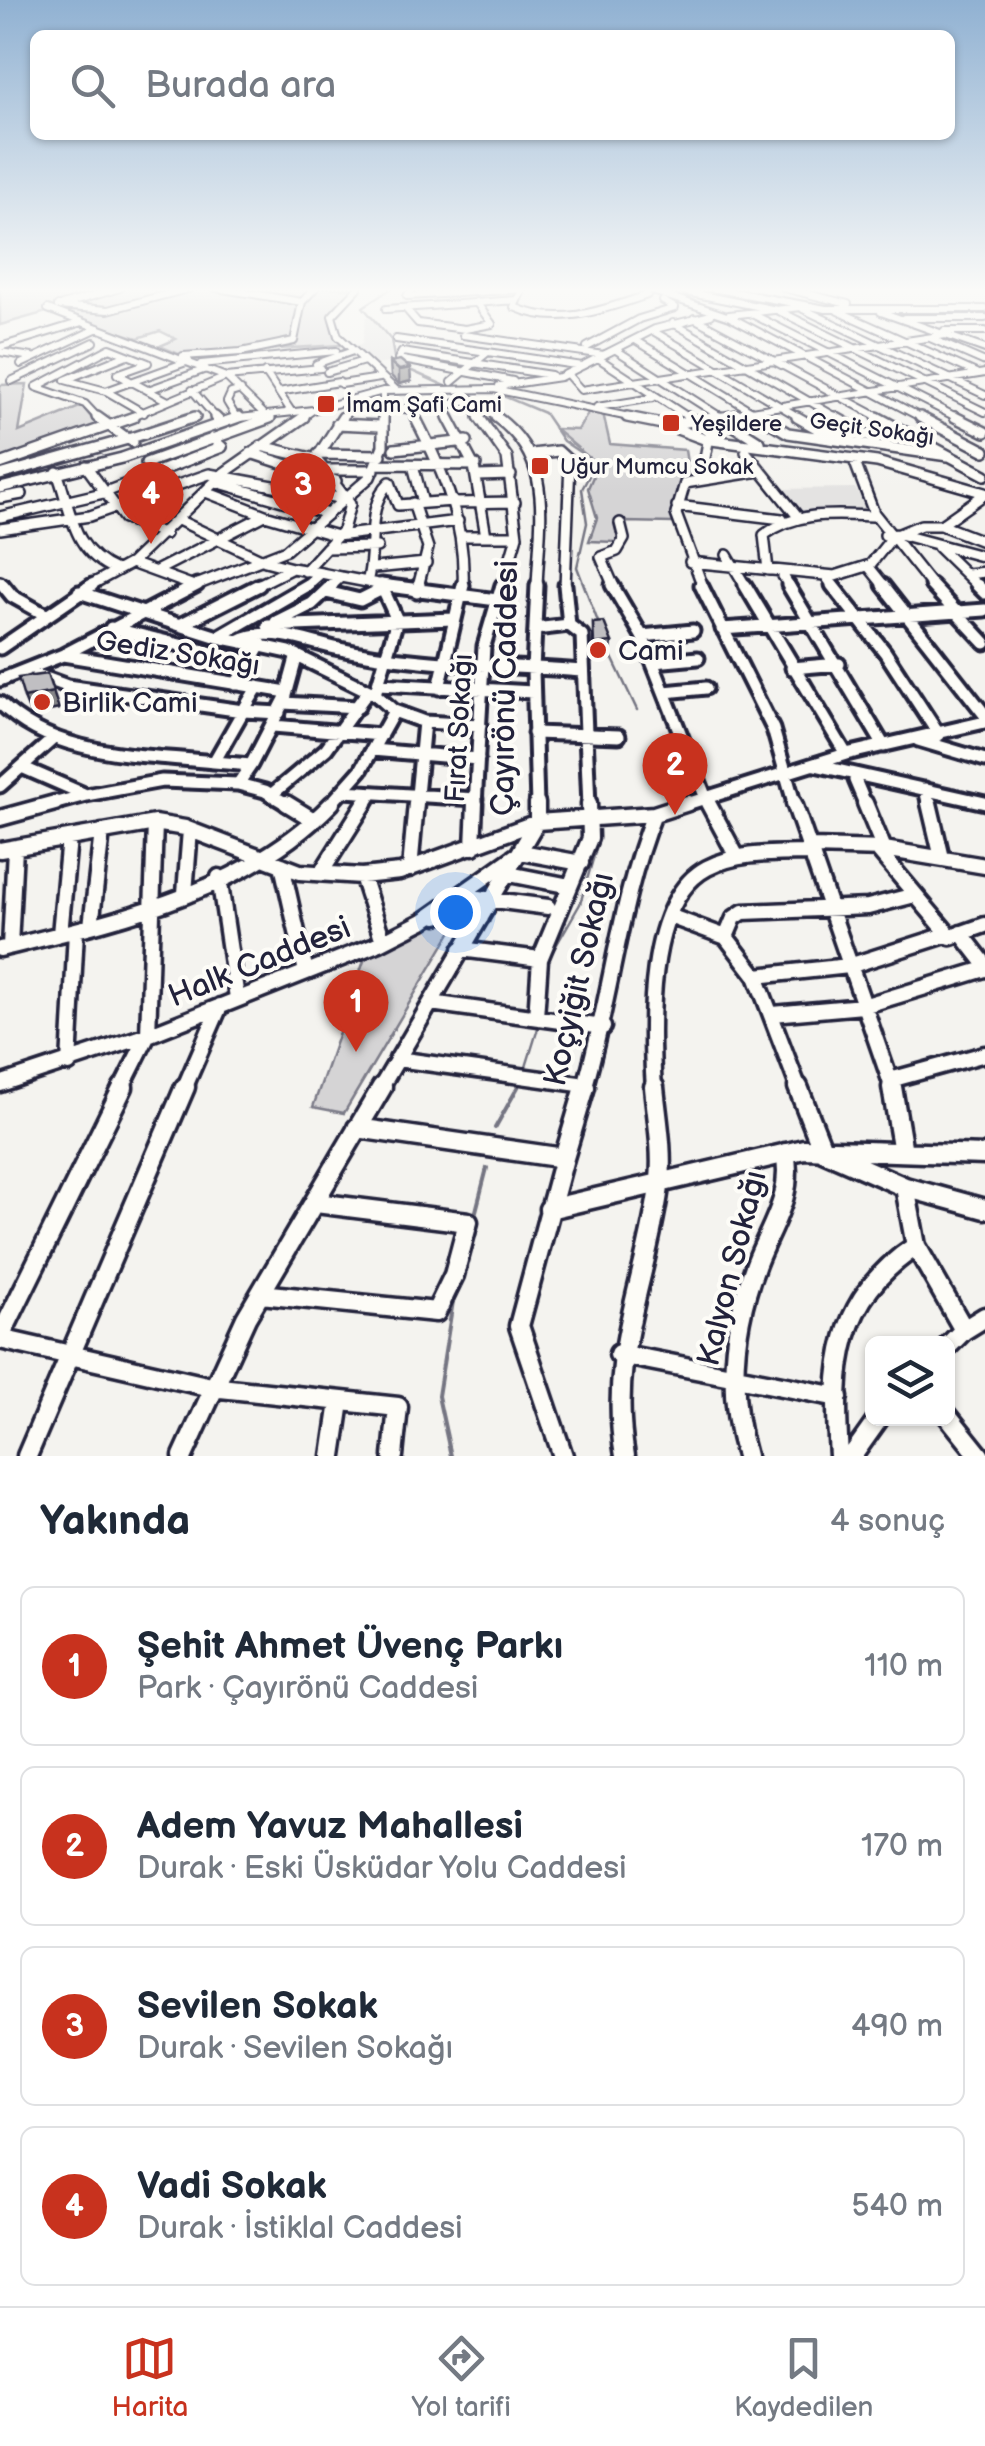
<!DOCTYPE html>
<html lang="tr">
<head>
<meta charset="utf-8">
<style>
	:root { --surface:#fff; --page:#f2f2f3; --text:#1f2937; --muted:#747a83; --line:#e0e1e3; --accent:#c8321e }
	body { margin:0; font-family:"Balsamiq Sans",sans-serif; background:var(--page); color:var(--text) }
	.controls { position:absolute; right:30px; bottom:30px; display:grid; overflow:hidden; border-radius:15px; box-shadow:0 2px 8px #0004 }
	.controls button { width:90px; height:90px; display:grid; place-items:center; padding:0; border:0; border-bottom:2px solid var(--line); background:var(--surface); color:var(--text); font:50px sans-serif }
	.you { position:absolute; left:455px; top:912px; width:35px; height:35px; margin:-25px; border:8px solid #fff; border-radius:50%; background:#1a73e8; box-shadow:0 0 0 15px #1a73e833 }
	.badge { display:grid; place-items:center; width:65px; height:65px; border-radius:50%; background:var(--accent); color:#fff; font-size:32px; font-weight:700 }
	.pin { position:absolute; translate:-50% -82px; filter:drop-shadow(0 2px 5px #0008) }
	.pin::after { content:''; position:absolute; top:52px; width:35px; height:30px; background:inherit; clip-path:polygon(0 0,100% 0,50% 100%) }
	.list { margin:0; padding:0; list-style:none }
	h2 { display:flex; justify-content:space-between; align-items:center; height:130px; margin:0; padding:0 40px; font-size:42px }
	h2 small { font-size:32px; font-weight:400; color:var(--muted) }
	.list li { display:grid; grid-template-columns:65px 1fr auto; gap:30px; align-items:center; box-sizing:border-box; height:160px; margin:0 20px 20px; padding:0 20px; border:2px solid var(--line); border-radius:15px }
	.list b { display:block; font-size:38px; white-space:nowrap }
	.list p { margin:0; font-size:32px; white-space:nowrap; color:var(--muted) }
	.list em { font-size:32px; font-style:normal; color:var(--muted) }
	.icon { flex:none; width:55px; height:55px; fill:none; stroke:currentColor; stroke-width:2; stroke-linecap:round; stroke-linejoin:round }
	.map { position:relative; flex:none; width:985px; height:1456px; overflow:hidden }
	.search { position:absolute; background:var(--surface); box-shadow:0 2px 8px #0004; left:30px; right:30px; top:30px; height:110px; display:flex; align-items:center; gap:25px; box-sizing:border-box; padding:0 35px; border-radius:15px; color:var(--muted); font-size:38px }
	.sheet { height:850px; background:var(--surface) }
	nav { display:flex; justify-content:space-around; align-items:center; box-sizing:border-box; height:140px; border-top:2px solid var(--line); background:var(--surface); font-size:28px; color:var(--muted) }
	nav a { display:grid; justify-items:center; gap:5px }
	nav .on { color:var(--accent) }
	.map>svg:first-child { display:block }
	.built { fill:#e4e3e2 }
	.green { fill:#d5d4d5; stroke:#7c7b88; stroke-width:2.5 }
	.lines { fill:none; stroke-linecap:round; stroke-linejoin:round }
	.stream-far1 { stroke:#757582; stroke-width:2.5 }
	.stream { stroke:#757582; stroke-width:4 }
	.minor-far4-casing { stroke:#22223b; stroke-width:10 }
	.minor-far3-casing { stroke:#22223b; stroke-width:14 }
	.minor-far2-casing { stroke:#22223b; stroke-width:19 }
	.minor-far1-casing { stroke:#22223b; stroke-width:21 }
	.minor-casing { stroke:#22223b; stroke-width:25 }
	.minor-far4 { stroke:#fdfcf7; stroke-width:6 }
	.minor-far3 { stroke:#fdfcf7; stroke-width:9 }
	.minor-far2 { stroke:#fdfcf7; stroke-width:11 }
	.minor-far1 { stroke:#fdfcf7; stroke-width:14 }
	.minor { stroke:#fdfcf7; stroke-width:18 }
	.wall { fill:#a5a4a7; stroke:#22223b; stroke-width:2.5 }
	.shaded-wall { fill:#868688; stroke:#22223b; stroke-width:2.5 }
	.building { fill:#c0bfc2; stroke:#22223b; stroke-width:2.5 }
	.poi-dot { fill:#c8321e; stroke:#fdfcf7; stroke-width:4 }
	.labels { text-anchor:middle; stroke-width:8; stroke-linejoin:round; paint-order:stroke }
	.far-poi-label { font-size:22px; fill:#22223b; stroke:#fdfcf7; text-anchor:start }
	.far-street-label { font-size:22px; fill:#22223b; stroke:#fdfcf7 }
	.poi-label { font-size:28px; fill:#22223b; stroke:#fdfcf7; text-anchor:start }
	.street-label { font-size:28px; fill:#22223b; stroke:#fdfcf7 }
	.near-street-label { font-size:32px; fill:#22223b; stroke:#fdfcf7 }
</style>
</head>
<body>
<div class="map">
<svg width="985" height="1456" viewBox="0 0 985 1456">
	<rect width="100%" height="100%" fill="#f4f3ef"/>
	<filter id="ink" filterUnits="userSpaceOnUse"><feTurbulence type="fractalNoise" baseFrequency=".01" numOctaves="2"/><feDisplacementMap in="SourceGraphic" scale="20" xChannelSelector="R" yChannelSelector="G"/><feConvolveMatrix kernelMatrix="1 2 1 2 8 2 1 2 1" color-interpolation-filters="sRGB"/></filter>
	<g filter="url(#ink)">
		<path class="built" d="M366,317H372L384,333L393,351L390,363L372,365L354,345L362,344Z
			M855,488L873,517H789L790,511L774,489Z"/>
		<path class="green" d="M0,288H350L351,292L335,308L334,328L341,345L181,355L160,346L176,339L160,331L138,338L50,311L0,325Z
			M27,384L19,432L82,406L98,426L0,460V385Z
			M590,410L603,413L610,444L685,450L690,483L672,504L673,523L625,522L616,542L589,541L597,518L588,488L598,465L555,429L578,430Z
			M458,912L462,913L455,926L344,1113L313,1107L365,958Z"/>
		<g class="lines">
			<path class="stream-far1" d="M392,288L363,307L391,340L395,363
				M412,371L450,388
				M496,393L544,413L563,441L596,463L582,489L587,523L577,567L598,622
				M610,653L637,710
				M546,978L549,958L580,904L598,842
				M526,1067L539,1025
				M517,1089L521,1082"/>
			<path class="stream" d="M495,1128L518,1087
				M475,1215L487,1168
				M451,1456L438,1396L454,1295"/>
			<g class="minor-far4-casing">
				<path id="minor-far4" d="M358,288L332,316L338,336L396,390
					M413,288L407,296L523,289
					M523,288L514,307C559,327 603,310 647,295
					M644,288L730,317L924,419
					M712,288L826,309H985
					M784,288L848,304
					M686,292L777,310L985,412
					M302,302L315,288
					M62,305L120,288
					M58,306L108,310L191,288
					M405,308L418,323L465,329L492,324L476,302
					M48,309L226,377L126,419
					M386,309L517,300
					M803,309L985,395
					M838,311L976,373
					M881,312L985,349
					M750,313L960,419
					M729,315L811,306
					M694,318L882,419
					M904,318H985
					M673,323L840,419
					M653,331L802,419
					M944,331H985
					M463,335L604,355
					M930,338L985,362
					M396,339L488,352L452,382
					M637,341L765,419
					M0,347L82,322
					M587,347L639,319L675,308L663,301
					M616,350L724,419
					M0,352L32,357
					M488,352L582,366
					M127,355L65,380L106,391L144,413
					M183,356L241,352L294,341L302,302L216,288
					M598,358L691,419
					M21,364L98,328
					M201,364L336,351
					M265,372L291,411L287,412
					M327,372L364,361
					M567,374L581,390L946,335
					M11,381L94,342
					M513,381L398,359L402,352L551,375
					M341,384L380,378
					M499,386L560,377L655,329L711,315
					M148,390L206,369
					M192,390L217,419
					M106,391L189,361
					M383,391V419
					M278,392L339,382
					M466,395L500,419
					M474,402L471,405L481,419
					M381,406L412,410
					M438,406L450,419
					M597,407L653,398
					M263,413L226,377L321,368L316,364L353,351
					M236,417L227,402L231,393L241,390
					M99,419L85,404L36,387L110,348L148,363L117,374L168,401
					M188,419L195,417
					M230,419L313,410L383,391L494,389L639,419
					M300,419L313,410
					M341,419L361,399
					M417,419L412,410L471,401
					M702,419L985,373"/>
			</g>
			<g class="minor-far3-casing">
				<path id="minor-far3" d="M215,417L219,421
					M415,417C444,473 466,524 463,587
					M448,417L474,466L486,536
					M479,417L507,457L517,536L502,587
					M496,417C556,460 539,522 537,587
					M627,417L667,425L718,417
					M687,417L724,441
					M720,417L760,442
					M761,417L788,433L948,456
					M797,417L818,429L911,440
					M835,417L860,431
					M877,417L985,475
					M920,417L985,451
					M955,417L985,432
					M337,424L380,426
					M669,426L704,439L877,462L985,493
					M133,442L128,439L195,417
					M261,446L316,459
					M394,449L467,441
					M746,452L799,518
					M251,453L336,481
					M318,454L381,455
					M532,454L558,451L570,462L565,587
					M854,460L874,513L933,587
					M0,464L134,417
					M377,464L476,465
					M413,465L423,503
					M86,466L124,518L165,534
					M326,470H374
					M57,472C72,513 72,551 116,570
					M153,473L146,463L270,418
					M0,475L128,439L97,417
					M478,476L511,475
					M701,479L708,442
					M216,482L328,514
					M0,488L122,458L239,417
					M206,492L265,515
					M985,494L941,525L985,542
					M0,498L22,494
					M413,503L428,548L418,587
					M454,503L515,502
					M677,506L782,519
					M0,517L103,493L222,447L212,438
					M178,520L265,561L292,568
					M0,529L90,516L209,474L344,499
					M899,534L921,525H941
					M885,535L899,534L985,557
					M463,536H517
					M938,547L979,587
					M326,548L377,547
					M727,555L746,587
					M690,562L835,576L870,565L890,540
					M131,563L194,586
					M869,567L885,587
					M374,568L426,563
					M158,570L265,515L337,536L458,521
					M768,570L764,535C797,510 836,515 875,516
					M305,571L343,530L350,504L316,459L343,417
					M321,573L341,577L330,587
					M967,574L985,572
					M783,576L790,587
					M341,577L394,587
					M827,578L834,587
					M0,581L5,587
					M367,582C377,550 364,507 390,482L398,505L453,501
					M381,584L383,587
					M87,587L131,563L224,473L304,417
					M191,587L286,550L370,477L383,446V417
					M254,587L292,568L321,573L305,587
					M614,587L601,557L617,551L624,539L620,523
					M703,587L676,514L685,483L760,471"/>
			</g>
			<g class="minor-far2-casing">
				<path id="minor-far2" d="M3,585L12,596L46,615
					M308,585L218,637L238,641C266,625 305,641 335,648C414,666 501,665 581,671
					M381,585L497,600
					M381,585L397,620L375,694L394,711
					M565,585L569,625L582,635L589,806
					M612,585L642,636L709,806
					M701,585L773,729L795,806
					M745,585L846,754
					M788,585L884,746
					M832,585L885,652L939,735
					M883,585L985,715
					M931,585L985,643
					M977,585L985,593
					M79,592L180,625L259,585
					M326,592L360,600L382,589
					M417,592L419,585
					M276,622L312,604L332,585
					M180,625L218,637
					M268,626L454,619
					M111,628L249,662
					M535,629L569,625
					M722,629L985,610
					M642,636L693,631
					M238,641L289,652L375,694
					M0,648L92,585
					M63,655L287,692
					M654,662L698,658
					M792,668L839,664
					M0,680L63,655L197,585
					M236,684L261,644
					M379,684L533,692
					M257,688L243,711L279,713
					M439,688L463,585
					M665,692L706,688
					M0,703C55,758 142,754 214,762L243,711L67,686L37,675
					M283,703L358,707
					M424,722L480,725
					M273,726L381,735
					M534,733L619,736
					M918,740L985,760
					M372,750L478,759
					M214,762L251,765L285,699L297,655
					M815,765L985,803
					M24,768L86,795L162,781L238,784L251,765
					M855,780L866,806
					M238,784L265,791L290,806
					M0,786L54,738
					M925,789L929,806
					M344,791L476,799
					M271,795L326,749L368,691
					M45,806L86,795
					M329,806L361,770L394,711L424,722L416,806
					M364,806L372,793
					M475,806L484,646L502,585
					M537,806L533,670L537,585
					M680,806L846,754L985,722"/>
			</g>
			<g class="minor-far1-casing">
				<path id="minor-far1" d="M286,803L312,819
					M708,803L737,857
					M794,803L893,1089
					M865,803L884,849
					M929,803L942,858
					M0,818L55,803
					M473,847L475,803
					M812,847L884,849L985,866
					M877,849L951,937L985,925
					M0,850L155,823L185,828L300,872L362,876L400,872L537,822L654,814L688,803
					M282,865L306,972
					M410,869L416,803
					M321,873L365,803
					M509,874L570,886
					M362,876L383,941
					M219,877L237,998
					M185,893L190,830
					M463,896L548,907
					M437,916L472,907L481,918
					M669,916L726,937L756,976L799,1089
					M91,926L102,832
					M961,933L985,964
					M60,934L69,838
					M726,937L734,918L743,912L868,907L915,895
					M10,946L15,848
					M0,949C114,921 247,892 332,803
					M461,949L540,959
					M756,976L849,966L949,934
					M431,1003L603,1027
					M773,1014L863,1006L985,969
					M536,1017L540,959L590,838L589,803
					M397,1059L586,1085
					M69,1064L76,931
					M890,1080L985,1054
					M0,1084L148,1035L380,943L423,921L521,852L581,863
					M121,1089L148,1035L155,823
					M184,1089L220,1006
					M380,1089L537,822V803
					M584,1089C611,999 619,901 654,814
					M654,1089C650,1029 645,901 707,868C739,851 778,854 813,853"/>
			</g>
			<g class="minor-casing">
				<path id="minor" d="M798,1087L823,1151L905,1187L916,1246
					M892,1087L903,1152
					M357,1128L564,1158L585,1087
					M905,1187L985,1209
					M549,1209L804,1149L985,1155
					M261,1294L436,1312L454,1275L468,1222L316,1203
					M0,1337L123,1087
					M0,1339L211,1387L398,1407L393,1456
					M948,1346L964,1330
					M619,1354L838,1397
					M948,1416L980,1456
					M27,1456L185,1087
					M183,1456L246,1318L382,1087
					M332,1456L340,1402
					M563,1456L519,1326L564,1158
					M625,1456C607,1353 648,1279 660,1180C663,1149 657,1118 654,1087
					M746,1456C727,1391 732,1327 756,1264C771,1225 794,1196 785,1153
					M839,1456C833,1366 836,1299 916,1246L964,1330L985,1317
					M852,1456L879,1418"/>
			</g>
			<use href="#minor-far4" class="minor-far4"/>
			<use href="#minor-far3" class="minor-far3"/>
			<use href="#minor-far2" class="minor-far2"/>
			<use href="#minor-far1" class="minor-far1"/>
			<use href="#minor" class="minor"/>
		</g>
		<path class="wall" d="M390,362L411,381L399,384L391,376Z
			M593,623L612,642L610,659L593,661Z"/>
		<path class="shaded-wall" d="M410,368L411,381L399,384V370Z
			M47,674L59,709L31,715L24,698Z"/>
		<path class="building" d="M400,360L410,368L399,370L390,362Z
			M604,622L612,642L594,644L593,623Z
			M47,674L53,692L24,698L18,678Z"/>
	</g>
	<linearGradient id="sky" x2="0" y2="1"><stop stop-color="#90b1d2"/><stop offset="0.59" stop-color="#fafaf8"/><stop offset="1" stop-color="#fafaf8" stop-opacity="0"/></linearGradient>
	<rect width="985" height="492" fill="url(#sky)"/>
	<g class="poi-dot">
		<rect x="316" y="394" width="20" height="20" rx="5"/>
		<rect x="661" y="413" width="20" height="20" rx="5"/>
		<rect x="530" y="456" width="20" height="20" rx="5"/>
		<circle cx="598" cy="650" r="10"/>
		<circle cx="42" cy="702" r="10"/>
	</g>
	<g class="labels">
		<g class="far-poi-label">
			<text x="346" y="412">İmam Şafi Cami</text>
			<text x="691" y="431">Yeşildere</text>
			<text x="560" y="474">Uğur Mumcu Sokak</text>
		</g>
		<g class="far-street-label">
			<text transform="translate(872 428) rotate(8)" y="8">Geçit Sokağı</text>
		</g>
		<g class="poi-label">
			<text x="618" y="660">Cami</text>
			<text x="62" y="712">Birlik Cami</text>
		</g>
		<g class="street-label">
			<text transform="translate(178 652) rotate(9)" y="10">Gediz Sokağı</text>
			<text transform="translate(458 728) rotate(-87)" y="10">Fırat Sokağı</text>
		</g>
		<g class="near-street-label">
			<text transform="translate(504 688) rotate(-89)" y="11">Çayırönü Caddesi</text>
			<text transform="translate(259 961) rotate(-22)" y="11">Halk Caddesi</text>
			<text transform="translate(578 979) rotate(-77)" y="11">Koçyiğit Sokağı</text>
			<text transform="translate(731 1268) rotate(-76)" y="11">Kalyon Sokağı</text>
		</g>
	</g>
</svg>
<div class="controls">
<button><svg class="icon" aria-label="layers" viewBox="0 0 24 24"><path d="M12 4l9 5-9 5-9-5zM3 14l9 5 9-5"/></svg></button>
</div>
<div class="you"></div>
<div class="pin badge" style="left:356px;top:1052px">1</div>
<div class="pin badge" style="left:675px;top:815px">2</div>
<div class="pin badge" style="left:303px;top:535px">3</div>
<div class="pin badge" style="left:151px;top:544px">4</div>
<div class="search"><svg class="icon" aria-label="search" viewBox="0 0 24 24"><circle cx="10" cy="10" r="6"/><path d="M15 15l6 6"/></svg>Burada ara</div>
</div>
<section class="sheet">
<h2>Yakında<small>4 sonuç</small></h2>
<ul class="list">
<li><span class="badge">1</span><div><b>Şehit Ahmet Üvenç Parkı</b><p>Park · Çayırönü Caddesi</p></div><em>110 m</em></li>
<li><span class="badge">2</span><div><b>Adem Yavuz Mahallesi</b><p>Durak · Eski Üsküdar Yolu Caddesi</p></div><em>170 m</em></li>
<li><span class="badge">3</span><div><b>Sevilen Sokak</b><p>Durak · Sevilen Sokağı</p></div><em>490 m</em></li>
<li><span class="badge">4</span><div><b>Vadi Sokak</b><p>Durak · İstiklal Caddesi</p></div><em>540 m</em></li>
</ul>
</section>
<nav>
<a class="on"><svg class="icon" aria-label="map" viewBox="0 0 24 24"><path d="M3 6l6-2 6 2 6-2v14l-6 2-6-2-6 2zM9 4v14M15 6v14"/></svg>Harita</a>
<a><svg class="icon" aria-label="directions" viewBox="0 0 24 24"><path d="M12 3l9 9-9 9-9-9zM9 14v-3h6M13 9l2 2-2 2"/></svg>Yol tarifi</a>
<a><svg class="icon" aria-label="saved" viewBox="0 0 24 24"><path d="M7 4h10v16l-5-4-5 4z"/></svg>Kaydedilen</a>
</nav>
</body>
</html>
